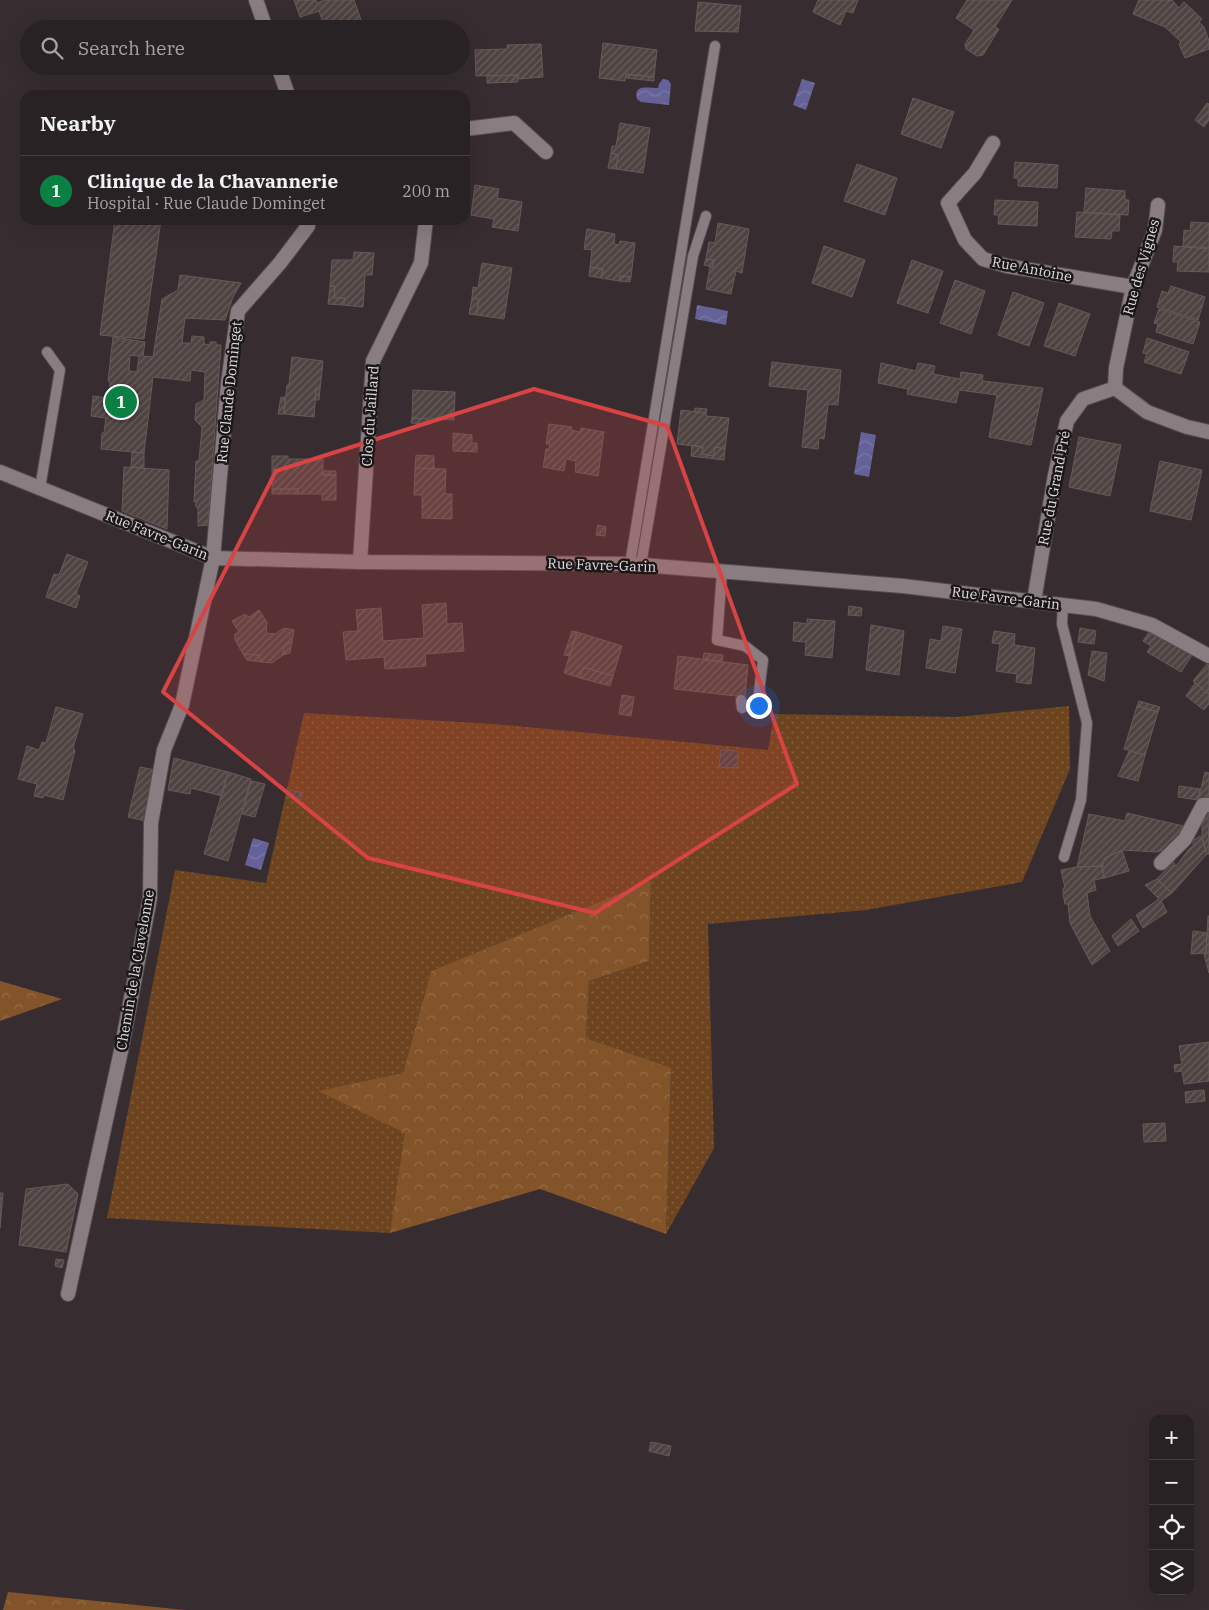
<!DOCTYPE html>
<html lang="en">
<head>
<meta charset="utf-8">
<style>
	:root { --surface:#292225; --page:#312a2d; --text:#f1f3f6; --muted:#a5a4a7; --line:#453f42; --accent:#0b8043 }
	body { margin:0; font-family:"IBM Plex Serif",serif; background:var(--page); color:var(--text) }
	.controls { position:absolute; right:15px; bottom:15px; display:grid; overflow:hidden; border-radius:10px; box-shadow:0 5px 20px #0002 }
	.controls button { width:45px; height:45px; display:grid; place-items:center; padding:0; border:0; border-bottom:1px solid var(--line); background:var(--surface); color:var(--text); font:25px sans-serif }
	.you { position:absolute; left:758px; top:705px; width:18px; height:18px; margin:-12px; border:4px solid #fff; border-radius:50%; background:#1a73e8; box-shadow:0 0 0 8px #1a73e833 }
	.badge { display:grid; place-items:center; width:32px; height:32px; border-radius:50%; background:var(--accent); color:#fff; font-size:16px; font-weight:700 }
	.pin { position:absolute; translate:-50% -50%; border:2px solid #fff; box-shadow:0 1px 5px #0006 }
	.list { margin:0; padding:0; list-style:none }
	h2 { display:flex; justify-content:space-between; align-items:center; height:65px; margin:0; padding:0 20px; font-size:21px }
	h2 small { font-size:16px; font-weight:400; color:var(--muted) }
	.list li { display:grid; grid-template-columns:32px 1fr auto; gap:15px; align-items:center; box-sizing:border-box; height:70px; padding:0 20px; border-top:1px solid var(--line) }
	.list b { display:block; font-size:19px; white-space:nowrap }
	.list p { margin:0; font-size:16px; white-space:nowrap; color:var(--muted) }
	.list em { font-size:16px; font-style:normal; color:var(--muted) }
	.icon { flex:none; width:28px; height:28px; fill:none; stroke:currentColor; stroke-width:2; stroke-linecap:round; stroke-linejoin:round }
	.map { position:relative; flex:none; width:1209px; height:1610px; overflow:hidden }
	.search { position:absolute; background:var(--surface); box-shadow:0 5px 20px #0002; left:20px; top:20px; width:450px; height:55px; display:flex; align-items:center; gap:12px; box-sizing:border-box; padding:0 18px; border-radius:28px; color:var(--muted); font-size:19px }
	.panel { position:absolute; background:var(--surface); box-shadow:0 5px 20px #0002; left:20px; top:90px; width:450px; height:135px; border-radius:15px }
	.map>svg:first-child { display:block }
	.grass { fill:url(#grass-dots) }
	.forest { fill:url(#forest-crowns) }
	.water { fill:url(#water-waves) }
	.building { fill:url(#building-hatch); stroke:#675a59; fill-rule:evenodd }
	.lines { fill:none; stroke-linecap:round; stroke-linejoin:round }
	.service-casing { stroke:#554c50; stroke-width:12 }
	.minor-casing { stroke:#554c50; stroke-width:16 }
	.service { stroke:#897d82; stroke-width:10 }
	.minor { stroke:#897d82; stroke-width:14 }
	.marked { fill:#d84343; fill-opacity:0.2; stroke:#d84343; stroke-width:4; stroke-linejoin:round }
	.labels { text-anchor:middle; stroke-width:5; stroke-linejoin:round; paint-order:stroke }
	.street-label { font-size:14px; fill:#e2dbde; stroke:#1b1718 }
</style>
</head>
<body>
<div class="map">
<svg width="1209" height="1610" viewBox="0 0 1209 1610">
	<defs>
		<pattern id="grass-dots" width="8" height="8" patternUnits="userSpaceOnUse" patternTransform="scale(1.25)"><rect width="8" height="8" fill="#6d441f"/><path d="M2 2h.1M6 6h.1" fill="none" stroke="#825e3f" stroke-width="1.8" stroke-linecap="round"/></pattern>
		<pattern id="forest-crowns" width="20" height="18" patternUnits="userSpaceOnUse" patternTransform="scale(1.25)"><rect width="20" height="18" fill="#83542a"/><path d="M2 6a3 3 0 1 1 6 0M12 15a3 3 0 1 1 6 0" fill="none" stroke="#946c48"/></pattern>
		<pattern id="water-waves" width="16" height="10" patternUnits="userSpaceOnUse" patternTransform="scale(1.25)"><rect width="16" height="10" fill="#646298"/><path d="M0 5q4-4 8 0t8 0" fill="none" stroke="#7a78a6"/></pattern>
		<pattern id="building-hatch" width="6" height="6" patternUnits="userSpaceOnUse" patternTransform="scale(1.25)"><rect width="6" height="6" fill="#4f4342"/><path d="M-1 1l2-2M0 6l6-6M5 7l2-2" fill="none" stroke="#685e5d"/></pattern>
	</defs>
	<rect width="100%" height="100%" fill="#372d31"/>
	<path class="grass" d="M1069,706L1070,769L1022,882L866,910L708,924L714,1148L666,1234L671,1069L586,1038L589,981L649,961L651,882L431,971L403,1073L319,1091L406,1133L390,1233L107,1218L175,870L266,883L304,713L495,724L768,750L774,714L957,717Z"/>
	<path class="forest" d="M651,881L649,961L589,981L586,1038L671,1068L666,1234L540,1189L390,1233L405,1133L318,1091L403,1073L431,971Z
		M0,981L62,999L0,1021Z
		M8,1592L185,1610H3Z"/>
	<path class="water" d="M663,79L668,80L671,84L669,105L641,102L637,99C633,84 648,88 658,88L659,84Z
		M802,79L815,83L806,110L793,105Z
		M697,305L728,311L726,325L695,319Z
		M861,432L876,435L869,477L854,474Z
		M253,838L269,843L261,870L245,865Z"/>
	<path class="building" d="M294,0H316L317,3L325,0H354L361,20L337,29H325L319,11L300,17Z
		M818,0H858L853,13L846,11L840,25L813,12Z
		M967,0H1012L995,27L999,29L983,55L977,56L966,49L965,44L974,30L956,18Z
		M1139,0H1172L1179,8L1184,2L1202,19L1199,22L1204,27L1209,41V49L1185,58L1179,44L1181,42L1165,27L1133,14Z
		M698,2L741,6L738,32L695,31Z
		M603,43L657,50L654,77L626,74L625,81L599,78Z
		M541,44L543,77L518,79V75L476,76L475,50L507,49V45Z
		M626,74L654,77V81L626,78Z
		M518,75V82L487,83V76Z
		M913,98L954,112L941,148L901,134Z
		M1207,103L1209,104V120L1204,127L1195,120Z
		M620,123L650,128L643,173L616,169L618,155L611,153L612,146H616Z
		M611,153L618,155L616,169L608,168Z
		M1015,162L1058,165L1057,188L1018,186V178H1014Z
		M857,164L897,178L885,215L844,201Z
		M475,185L499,189L497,198L522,202L518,231L492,227L494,219L471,215Z
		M1086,188L1125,191V200H1129L1128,215L1084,212Z
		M995,200L1038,202L1037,226L998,224L999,215H994Z
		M1077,212L1120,215L1119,231H1112L1111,239L1075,237Z
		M115,220H161L144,339L100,335Z
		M1191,222L1209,223V248L1183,246L1184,230L1190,231Z
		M718,223L749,229L742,273L736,271L731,294L706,289L710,267H713L714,260L706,259L709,242L715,243Z
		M587,229L615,234L614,244L619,245L620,241L635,243L631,277L620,276L619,281L601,278L603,269L590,267L592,250L584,249Z
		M824,246L865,260L852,297L812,283Z
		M1174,246L1209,249V272L1177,271L1178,262H1173Z
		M354,252L374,253L372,275H365L363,307L344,305L345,298H334L335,286H330L332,260H353Z
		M706,259L714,260L713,267L704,265Z
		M912,260L943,271L928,313L897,303Z
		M482,263L512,268L504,319L477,315L479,299L472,298L473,287L478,288Z
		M590,267L603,269L601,278L589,276Z
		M180,275L241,283L233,297L225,320L185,318L182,343H191L192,336L204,337V344L210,345V342H216V345H221L208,525L198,526V509L195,505L197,502H194L196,461H199L202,427L195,420L196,404L204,400L205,372L191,370L190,381L153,377L144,453L101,449L102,433H104L106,418L91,416L93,396L109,398L110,381H108L113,337L145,342L143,356L153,357L162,299L178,290ZM130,355L139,356L137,372L129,371Z
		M620,276L631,277L630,282L619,281Z
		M955,280L985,291L971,334L940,323Z
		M330,286H335L334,298H345L344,305L328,304Z
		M1171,286L1205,297L1198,320L1157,307L1162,291L1168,293Z
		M1013,292L1044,303L1029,346L998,335Z
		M472,298L479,299L477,315L469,314Z
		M1059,303L1090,314L1075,356L1044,346Z
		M1159,309L1200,322L1193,344L1156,332L1158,324L1154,323Z
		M1147,338L1189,352L1181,374L1144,362L1147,354L1143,353Z
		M292,357L323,361L320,389H316L314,417L284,414L287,385H289Z
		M772,362L841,370L838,405L828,404L824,439L819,438L818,449L802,447L808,390L769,386Z
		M881,363L916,371L918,363L935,366L933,374L960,379L961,372L983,375L982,381L1043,388L1031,445L989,437L997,395L959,390L956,403L907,394L908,389L878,383Z
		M316,389H320L319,400H315Z
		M413,390L455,392L454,420L412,418Z
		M281,397H285L284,414H278Z
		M695,408L707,409L706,413L694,412Z
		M681,410L706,413V416L729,418L725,449L715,447L714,456L702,454L703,447L677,444Z
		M412,418L429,419V424L411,423Z
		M549,424L572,427L571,430L580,432L581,428L604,432L598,476L575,472L576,461L566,459L564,471L543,467L546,449H549L550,444H546Z
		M453,433L472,435V443H477V452L453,451Z
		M1079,437L1121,445L1110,496L1069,487Z
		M692,445L703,447L702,454L714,456L715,447L725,449L724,460L691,456Z
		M132,452L144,453V468L131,467Z
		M416,455L434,456V469L415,468Z
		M272,456H288V459H323V475H336V500H322V494H298V489H272Z
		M1160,461L1202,470L1191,520L1150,511Z
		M124,467L169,470L167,529L122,511Z
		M415,468L446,469L445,494H452V519L422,518V495H414Z
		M324,471H336V475H323Z
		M272,489H298V494H272Z
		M598,525L606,527L605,536L596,535Z
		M67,554L88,562L76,594L80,596L76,608L46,597L54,574L59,575Z
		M446,603L447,624L462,623L464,651L425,654L426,666L385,669L384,657L346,660L343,632L358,631L356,610L381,608L383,641L424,638L422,605Z
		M849,606L862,608L861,616L848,615Z
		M259,610L267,622L266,633L275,634L284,628L294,630L292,642L284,646L283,655L272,663L262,662L258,655L243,654L235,640V634L239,632L232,621L245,614L249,617Z
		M807,619L835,621L832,658L805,655L806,642L793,641L794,622L807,624Z
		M871,625L904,631L899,675L866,670Z
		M943,626L962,629L955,673L926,668L930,639L941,641Z
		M1080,628L1096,631L1094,644L1078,642Z
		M572,631L577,632L570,656L564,655Z
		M994,631L1015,634L1014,645L1035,648L1031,684L1016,682L1017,674L996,671L1000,644L992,643Z
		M577,632L622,646L613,676L583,667L580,678L564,673Z
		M1149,632L1192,655L1181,672L1147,652L1151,646L1143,641Z
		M292,642L290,653L283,655L284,646Z
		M1092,651L1107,653L1104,681L1088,675Z
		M704,653L723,655L722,662L703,660Z
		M243,654L258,655L262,662L247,660Z
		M678,656L748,665L745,697L674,689Z
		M1207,664L1209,665V694L1193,681Z
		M583,667L613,676L610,686L580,678Z
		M1195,683L1209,694V704L1204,710L1186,696Z
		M622,695L634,697L631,716L619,714Z
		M1139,701L1160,707L1158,712L1137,706Z
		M1137,706L1158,712L1145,755L1124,749Z
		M56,707L83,714L73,748L75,750L63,800L44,795L43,798L34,796L37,784L18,779L27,746L39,750L42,742L46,743Z
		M721,750L738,751L737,768L719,767Z
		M1129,751L1145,755L1138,781L1118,776Z
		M174,758L228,772L222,796L191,788L190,794L168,790Z
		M140,767L155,770L145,821L128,817Z
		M228,772L251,779L228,861L204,854Z
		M1205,772L1209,773V800H1198Z
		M251,781L265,784L255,817L242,814Z
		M1179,786L1200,789L1198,800L1178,797Z
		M290,790L302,793L300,800L289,797Z
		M1127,813L1183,826L1180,838L1171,848L1156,852L1122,850L1105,858L1102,866L1077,867L1089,814L1125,821Z
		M1208,813L1209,854H1207L1202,838V818L1208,817Z
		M1200,836L1202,838L1207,854L1172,893L1157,879L1173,862L1176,866L1189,849L1194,845L1192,841Z
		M1122,850L1129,871L1104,878L1102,866L1105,858Z
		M1102,866L1104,878L1094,880L1096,890L1087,893L1090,916L1110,951L1092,965L1070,923L1068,904H1065L1063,893V888H1065L1061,870L1077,867Z
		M1157,879L1172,893L1161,901L1167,912L1143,928L1136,915L1159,899L1145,885Z
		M1208,916H1209V973L1204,954L1206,953Z
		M1131,919L1139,931L1118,946L1112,936Z
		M1193,931L1207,933L1206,953L1191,954Z
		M1209,1042V1081L1184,1084L1182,1071L1175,1072L1174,1065L1182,1064L1179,1046Z
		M1204,1090L1205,1101L1186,1103L1185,1092Z
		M1165,1123L1166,1141L1144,1142L1143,1124Z
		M68,1184L78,1194L66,1252L19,1245L26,1189Z
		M0,1193H3L0,1228Z
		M56,1259L64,1260L62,1268L55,1266Z
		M651,1442L671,1446L669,1456L649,1451Z"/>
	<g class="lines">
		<g class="service-casing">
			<path id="service" d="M40,488L60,370L47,352
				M630,564L715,46
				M641,565L693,256L706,216
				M722,572L717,640L745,646L763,660L758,700L742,708L741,700
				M1063,605L1062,624L1087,723L1081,800L1064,857"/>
		</g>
		<g class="minor-casing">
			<path id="minor" d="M256,0L266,29
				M278,66L288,95
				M465,129L514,123L546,152
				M993,143L975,173L948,203L965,240L983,259L1007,266L1133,287
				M1115,388L1116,368L1133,287L1155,230L1158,205
				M0,472L213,558L360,562L630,564L903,586L1096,609L1152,625L1209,656
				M360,562L373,361L421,263L426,220
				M1034,601L1055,475L1067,421L1083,399L1115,388L1147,412L1187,427L1209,432
				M1161,863L1185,839L1203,805H1209
				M68,1294L121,1051L150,898L151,823L164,750L182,705L213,558L228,383L238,311L280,263L308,226V220"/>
		</g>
		<use href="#service" class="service"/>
		<use href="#minor" class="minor"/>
	</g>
	<path class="marked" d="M534,389L667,426L797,784L595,913L368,858L163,692L276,471Z"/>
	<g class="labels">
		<g class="street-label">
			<text transform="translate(1141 267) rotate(-74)" y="5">Rue des Vignes</text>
			<text transform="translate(1032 269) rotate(11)" y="5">Rue Antoine</text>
			<text transform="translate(229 392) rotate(-84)" y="5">Rue Claude Dominget</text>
			<text transform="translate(370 416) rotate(-86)" y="5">Clos du Jaillard</text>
			<text transform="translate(1054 488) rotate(-79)" y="5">Rue du Grand Pré</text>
			<text transform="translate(157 535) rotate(22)" y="5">Rue Favre-Garin</text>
			<text transform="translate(602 565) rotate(2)" y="5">Rue Favre-Garin</text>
			<text transform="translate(1006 598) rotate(7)" y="5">Rue Favre-Garin</text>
			<text transform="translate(135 970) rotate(-80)" y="5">Chemin de la Clavelonne</text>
		</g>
	</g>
</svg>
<div class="controls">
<button>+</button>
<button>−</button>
<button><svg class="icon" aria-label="locate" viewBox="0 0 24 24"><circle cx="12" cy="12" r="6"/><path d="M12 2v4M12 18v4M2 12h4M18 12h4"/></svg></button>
<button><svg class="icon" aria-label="layers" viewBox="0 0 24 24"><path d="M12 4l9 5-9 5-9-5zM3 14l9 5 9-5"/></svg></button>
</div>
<div class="you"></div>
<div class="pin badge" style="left:121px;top:402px">1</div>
<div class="search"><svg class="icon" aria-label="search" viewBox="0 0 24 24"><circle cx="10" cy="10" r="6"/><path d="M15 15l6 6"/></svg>Search here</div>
<section class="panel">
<h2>Nearby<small></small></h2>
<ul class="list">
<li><span class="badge">1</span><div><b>Clinique de la Chavannerie</b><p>Hospital · Rue Claude Dominget</p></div><em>200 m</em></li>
</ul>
</section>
</div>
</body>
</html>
